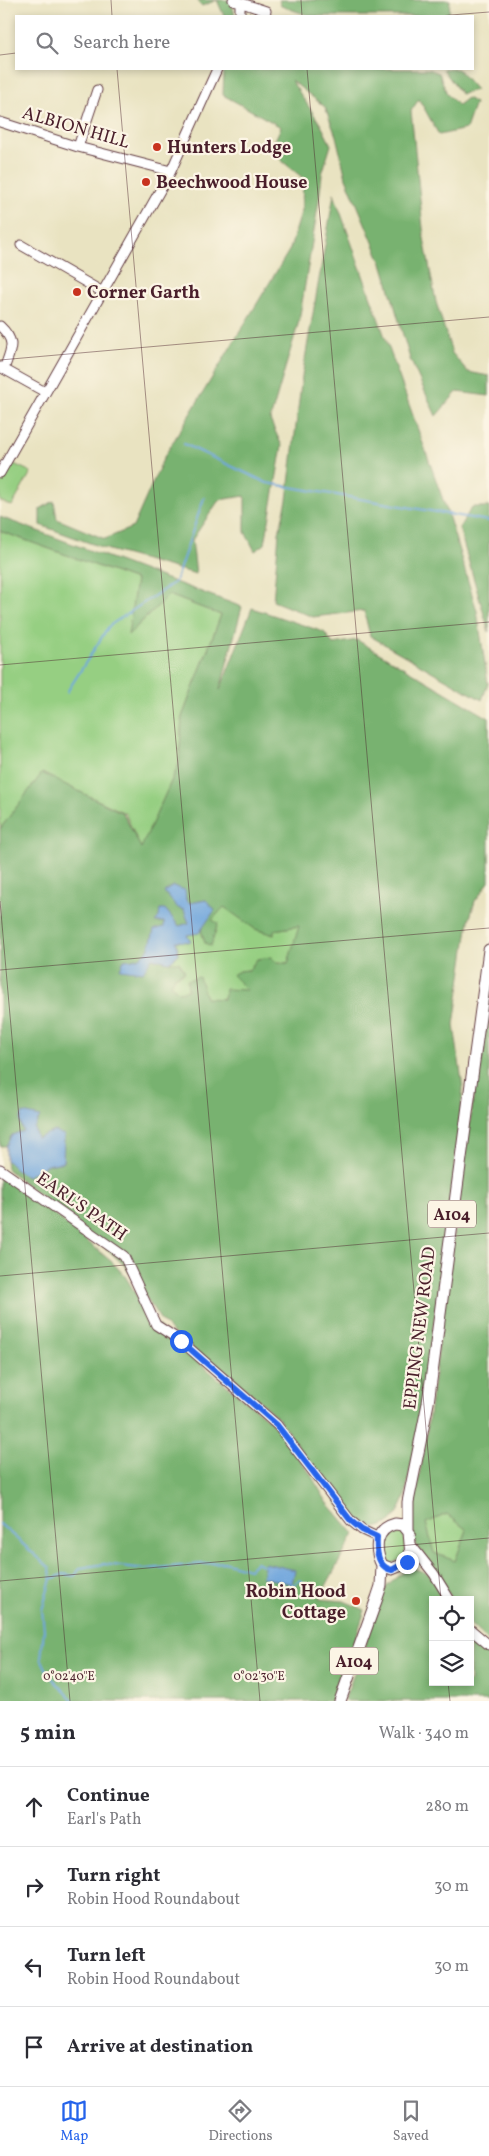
<!DOCTYPE html>
<html lang="en">
<head>
<meta charset="utf-8">
<style>
	:root { --surface:#fff; --page:#f2f2f3; --text:#2b2b33; --muted:#7c7c81; --line:#e1e1e2; --accent:#2563eb }
	body { margin:0; font-family:Vollkorn,serif; background:var(--page); color:var(--text) }
	.controls { position:absolute; right:15px; bottom:15px; display:grid; overflow:hidden; border-radius:0px; box-shadow:0 2px 8px #0003 }
	.controls button { width:45px; height:45px; display:grid; place-items:center; padding:0; border:0; border-bottom:1px solid var(--line); background:var(--surface); color:var(--text); font:25px sans-serif }
	.stop { position:absolute; width:15px; height:15px; margin:-11px; border:4px solid #2563eb; border-radius:50%; background:#fff }
	.stop.end { background:#2563eb; border-color:#fff; box-shadow:0 1px 5px #0008 }
	.list { margin:0; padding:0; list-style:none }
	h2 { display:flex; justify-content:space-between; align-items:center; height:65px; margin:0; padding:0 20px; font-size:21px }
	h2 small { font-size:16px; font-weight:400; color:var(--muted) }
	.list li { display:grid; grid-template-columns:32px 1fr auto; gap:15px; align-items:center; box-sizing:border-box; height:80px; padding:0 20px; border-top:1px solid var(--line) }
	.list b { display:block; font-size:19px; white-space:nowrap }
	.list p { margin:0; font-size:16px; white-space:nowrap; color:var(--muted) }
	.list em { font-size:16px; font-style:normal; color:var(--muted) }
	.icon { flex:none; width:28px; height:28px; fill:none; stroke:currentColor; stroke-width:2; stroke-linecap:round; stroke-linejoin:round }
	.map { position:relative; flex:none; width:489px; height:1701px; overflow:hidden }
	.search { position:absolute; background:var(--surface); box-shadow:0 2px 8px #0003; left:15px; right:15px; top:15px; height:55px; display:flex; align-items:center; gap:12px; box-sizing:border-box; padding:0 18px; border-radius:0px; color:var(--muted); font-size:19px }
	.sheet { height:385px; background:var(--surface) }
	nav { display:flex; justify-content:space-around; align-items:center; box-sizing:border-box; height:70px; border-top:1px solid var(--line); background:var(--surface); font-size:14px; color:var(--muted) }
	nav a { display:grid; justify-items:center; gap:2px }
	nav .on { color:var(--accent) }
	.map>svg:first-child { display:block }
	.green { fill:#96cf82; stroke:#707756 }
	.forest { fill:#78b270; stroke:#61684e; fill-rule:evenodd }
	.water { fill:#6fa6dd; stroke:#5c6284 }
	.lines { fill:none; stroke-linecap:round; stroke-linejoin:round }
	.stream { stroke:#6fa6dd; stroke-width:2 }
	.minor-casing { stroke:#623c42; stroke-width:11 }
	.major-casing { stroke:#623c42; stroke-width:13 }
	.minor { stroke:#fff; stroke-width:9 }
	.major { stroke:#fff; stroke-width:11 }
	.route { stroke:#2563eb; stroke-width:6 }
	.ticks { fill:none; stroke:#4a1f2b; stroke-width:1; stroke-opacity:0.45 }
	.poi-dot { fill:#c8321e; stroke:#fcf5e5; stroke-width:2 }
	.labels { text-anchor:middle; stroke-width:4.5; stroke-linejoin:round; paint-order:stroke }
	.shield { fill:#fcf5e5; stroke:#7f5f63; stroke-width:1 }
	.shield-label { font-size:16px; font-weight:bold; fill:#4a1f2b }
	.street-label { font-size:18px; fill:#4a1f2b; stroke:#fcf5e5 }
	.poi-label { font-size:18px; font-weight:bold; fill:#4a1f2b; stroke:#fcf5e5; text-anchor:start }
	.ticks-label { font-size:12px; text-anchor:middle; fill:#4a1f2b; stroke:#fcf5e5; stroke-width:4.5; stroke-linejoin:round; paint-order:stroke }
</style>
</head>
<body>
<div class="map">
<svg width="489" height="1701" viewBox="0 0 489 1701">
	<rect width="100%" height="100%" fill="#fcf5e5"/>
	<filter id="ink" filterUnits="userSpaceOnUse"><feTurbulence type="fractalNoise" baseFrequency=".02" numOctaves="2"/><feDisplacementMap in="SourceGraphic" scale="10" xChannelSelector="R" yChannelSelector="G"/><feConvolveMatrix kernelMatrix="1 2 1 2 8 2 1 2 1" color-interpolation-filters="sRGB"/></filter>
	<filter id="wash" filterUnits="userSpaceOnUse"><feTurbulence type="fractalNoise" baseFrequency=".0096" numOctaves="4" result="noise"/><feDisplacementMap in="SourceGraphic" scale="20" xChannelSelector="R" yChannelSelector="G"/><feGaussianBlur stdDeviation="1.12" result="paint"/><feColorMatrix in="noise" values="0 0 0 0 0 0 0 0 0 0 0 0 0 0 0 0 0 1.4 0 .05"/><feComposite in="paint" operator="in"/></filter>
	<g filter="url(#wash)">
		<rect width="100%" height="100%" fill="#e9e3c1"/>
		<path class="green" d="M12,463L31,472L12,506L0,501V484Z
			M0,531L136,580L129,634L169,595L221,615L182,717L179,764L141,849L125,813L42,774L0,829Z
			M224,906L255,929L274,935L273,930L300,926L288,963L257,959L249,970L239,971L248,990C234,995 220,1002 205,998C195,995 191,990 179,992L171,985L175,977L185,972L169,962L179,954L176,941L190,942L187,935L201,930L205,943L211,920Z
			M447,1514L467,1530L455,1561L434,1553L426,1523Z
			M393,1527L404,1531L406,1557L391,1564L386,1560C381,1549 381,1534 393,1527Z"/>
		<path class="forest" d="M197,0H231L235,16H224L217,0L202,6Z
			M279,0H450L449,16H310L281,6Z
			M224,69H429L439,73L447,94L458,105L467,98L475,103L466,129L439,135L419,99L411,111L424,238L436,302L452,353L468,372L489,376V396L457,392L436,416L410,359L383,266L346,178L336,136L325,107L291,80L321,125L331,145L322,174L319,200L299,321L270,420L282,446L265,544L255,551L245,532V496L219,500L192,540L196,574L109,550L40,525V509L54,501L57,519L105,539L133,527L164,457L290,249L302,210L303,178L282,161L271,149L281,127L223,95Z
			M443,69H458L476,90L461,94Z
			M334,194L447,511L477,611L488,684L482,700L370,636L364,611L313,617L273,601L279,533L287,500L302,376Z
			M472,507H489V632L459,528Z
			M0,517L242,607L220,690L252,608L324,632L333,644L357,640L489,718V882L475,901L469,921L454,1025L463,1089L458,1141L425,1390L405,1497C400,1515 386,1532 364,1527C358,1526 352,1520 347,1517L279,1419L252,1394L177,1337L162,1322L125,1266L108,1250L7,1169L6,1160L16,1170L27,1176L47,1165L63,1162L64,1135L36,1138L34,1128L12,1135L6,1146H0V829L42,773L123,813L141,848L179,764L182,717L221,615L169,595L128,635L136,580L0,531ZM173,886L190,903L206,900L208,918L201,930L205,943L211,946L218,923L212,920L224,907L255,929L274,935V930L299,926L288,963H277L271,957L257,959L249,970L239,971L232,975L247,990L225,989L224,999L206,998L199,977L187,980L188,990L179,992L171,985L175,977L185,971L179,962H169L152,958L120,969L124,960C147,959 149,951 154,930L165,927L164,922H156L165,909L179,926L189,923L184,910L165,892Z
			M489,987V1642L470,1624V1600H453L413,1540L411,1526L414,1501L424,1451ZM447,1514L467,1530L455,1561L434,1553L426,1523Z
			M0,1173L36,1199L112,1262L125,1276L148,1314L170,1339L274,1424L309,1472L327,1502L354,1534L319,1599L344,1601L365,1610L335,1701H0Z
			M413,1568L429,1574L445,1600H433V1682H470V1633L489,1650V1701H344L386,1587L406,1570Z"/>
		<path class="water" d="M173,886L185,890L186,900L190,903L206,900L215,910L199,933L187,935L191,942L176,941L179,954L169,962L152,958L143,972L120,969L124,960C147,959 149,951 154,930L164,927V922H155L159,917L160,909H165L179,926L189,923L184,910L178,908L164,892Z
			M23,1113L40,1117L34,1128L37,1138L54,1131L64,1135L63,1162L47,1165L27,1176L16,1170L6,1160V1146L12,1135L23,1131L20,1121Z
			M265,1563L295,1570L292,1584L262,1577Z"/>
		<g class="lines">
			<path class="stream" d="M184,444L267,483L489,521
				M67,692L109,626L175,582L204,498
				M0,1524L50,1568L51,1579L42,1610L44,1630L41,1658L49,1675L74,1701
				M51,1579L64,1574L75,1576L80,1568L104,1564L146,1569L224,1562L249,1569L256,1562L264,1566
				M292,1584L291,1587L300,1580L317,1594"/>
		</g>
	</g>
	<g filter="url(#ink)">
		<g class="lines">
			<g class="minor-casing">
				<path id="minor" d="M233,0L266,11
					M240,3V16
					M0,122L78,147L171,171
					M78,147L97,90
					M21,245L101,291
					M0,326C17,342 11,349 4,369
					M0,367L45,392
					M0,473L171,171L217,69
					M0,1169L124,1256L156,1325L181,1341L277,1425L351,1521L362,1530L377,1537
					M411,1545L434,1574L450,1600
					M470,1629L489,1645"/>
			</g>
			<g class="major-casing">
				<path id="major" d="M395,1524L403,1525L409,1532L411,1555L404,1564L392,1569L382,1565C374,1549 375,1529 395,1524Z
					M408,1530V1502L428,1403L489,950
					M340,1701L377,1598L381,1586L382,1565"/>
			</g>
			<use href="#minor" class="minor"/>
			<use href="#major" class="major"/>
		</g>
	</g>
	<g class="lines" filter="url(#ink)">
		<path class="route" d="M181,1341L277,1425L351,1521L362,1530L377,1537C376,1550 377,1567 392,1570L407,1562"/>
	</g>
	<path class="ticks" d="M111,0L112,16M301,0L302,16M438,16L489,12M0,55L16,53M117,69L260,1701M307,69L441,1600M0,360L489,317M0,665L489,622M0,901L70,1701M0,970L489,928M0,1276L489,1233M0,1581L489,1538M448,1682L450,1701"/>
	<g class="poi-dot">
		<circle cx="157" cy="147" r="5"/>
		<circle cx="146" cy="182" r="5"/>
		<circle cx="77" cy="292" r="5"/>
		<circle cx="356" cy="1601" r="5"/>
	</g>
	<g class="labels">
		<g class="shield">
			<rect x="428" y="1200.5" width="48" height="27" rx="4"/>
			<rect x="330" y="1647.5" width="48" height="27" rx="4"/>
		</g>
		<g class="shield-label">
			<text x="452" y="1220">A104</text>
			<text x="354" y="1667">A104</text>
		</g>
		<g class="street-label">
			<text transform="translate(76 127) rotate(16)" y="6">ALBION HILL</text>
			<text transform="translate(82 1206) rotate(35)" y="6">EARL'S PATH</text>
			<text transform="translate(419 1328) rotate(-83)" y="6">EPPING NEW ROAD</text>
		</g>
		<g class="poi-label">
			<text x="167" y="153">Hunters Lodge</text>
			<text x="156" y="188">Beechwood House</text>
			<text x="87" y="298">Corner Garth</text>
			<text x="346" y="1597" text-anchor="end">Robin Hood<tspan x="346" dy="21">Cottage</tspan></text>
		</g>
	</g>
	<g class="ticks-label">
		<text x="69" y="1680">0°02'40"E</text>
		<text x="259" y="1680">0°02'30"E</text>
	</g>
</svg>
<div class="controls">
<button><svg class="icon" aria-label="locate" viewBox="0 0 24 24"><circle cx="12" cy="12" r="6"/><path d="M12 2v4M12 18v4M2 12h4M18 12h4"/></svg></button>
<button><svg class="icon" aria-label="layers" viewBox="0 0 24 24"><path d="M12 4l9 5-9 5-9-5zM3 14l9 5 9-5"/></svg></button>
</div>
<div class="stop" style="left:181px;top:1341px"></div>
<div class="stop end" style="left:407px;top:1562px"></div>
<div class="search"><svg class="icon" aria-label="search" viewBox="0 0 24 24"><circle cx="10" cy="10" r="6"/><path d="M15 15l6 6"/></svg>Search here</div>
</div>
<section class="sheet">
<h2>5 min<small>Walk · 340 m</small></h2>
<ul class="list">
<li><svg class="icon" aria-label="ahead" viewBox="0 0 24 24"><path d="M12 20V5M6 11l6-6 6 6"/></svg><div><b>Continue</b><p>Earl's Path</p></div><em>280 m</em></li>
<li><svg class="icon" aria-label="right" viewBox="0 0 24 24"><path d="M7 20v-9h11M14 6l5 5-5 5"/></svg><div><b>Turn right</b><p>Robin Hood Roundabout</p></div><em>30 m</em></li>
<li><svg class="icon" aria-label="left" viewBox="0 0 24 24"><path d="M17 20v-9H6M10 6l-5 5 5 5"/></svg><div><b>Turn left</b><p>Robin Hood Roundabout</p></div><em>30 m</em></li>
<li><svg class="icon" aria-label="arrive" viewBox="0 0 24 24"><path d="M6 21V4h12l-3 4 3 4H6"/></svg><div><b>Arrive at destination</b></div></li>
</ul>
</section>
<nav>
<a class="on"><svg class="icon" aria-label="map" viewBox="0 0 24 24"><path d="M3 6l6-2 6 2 6-2v14l-6 2-6-2-6 2zM9 4v14M15 6v14"/></svg>Map</a>
<a><svg class="icon" aria-label="directions" viewBox="0 0 24 24"><path d="M12 3l9 9-9 9-9-9zM9 14v-3h6M13 9l2 2-2 2"/></svg>Directions</a>
<a><svg class="icon" aria-label="saved" viewBox="0 0 24 24"><path d="M7 4h10v16l-5-4-5 4z"/></svg>Saved</a>
</nav>
</body>
</html>
